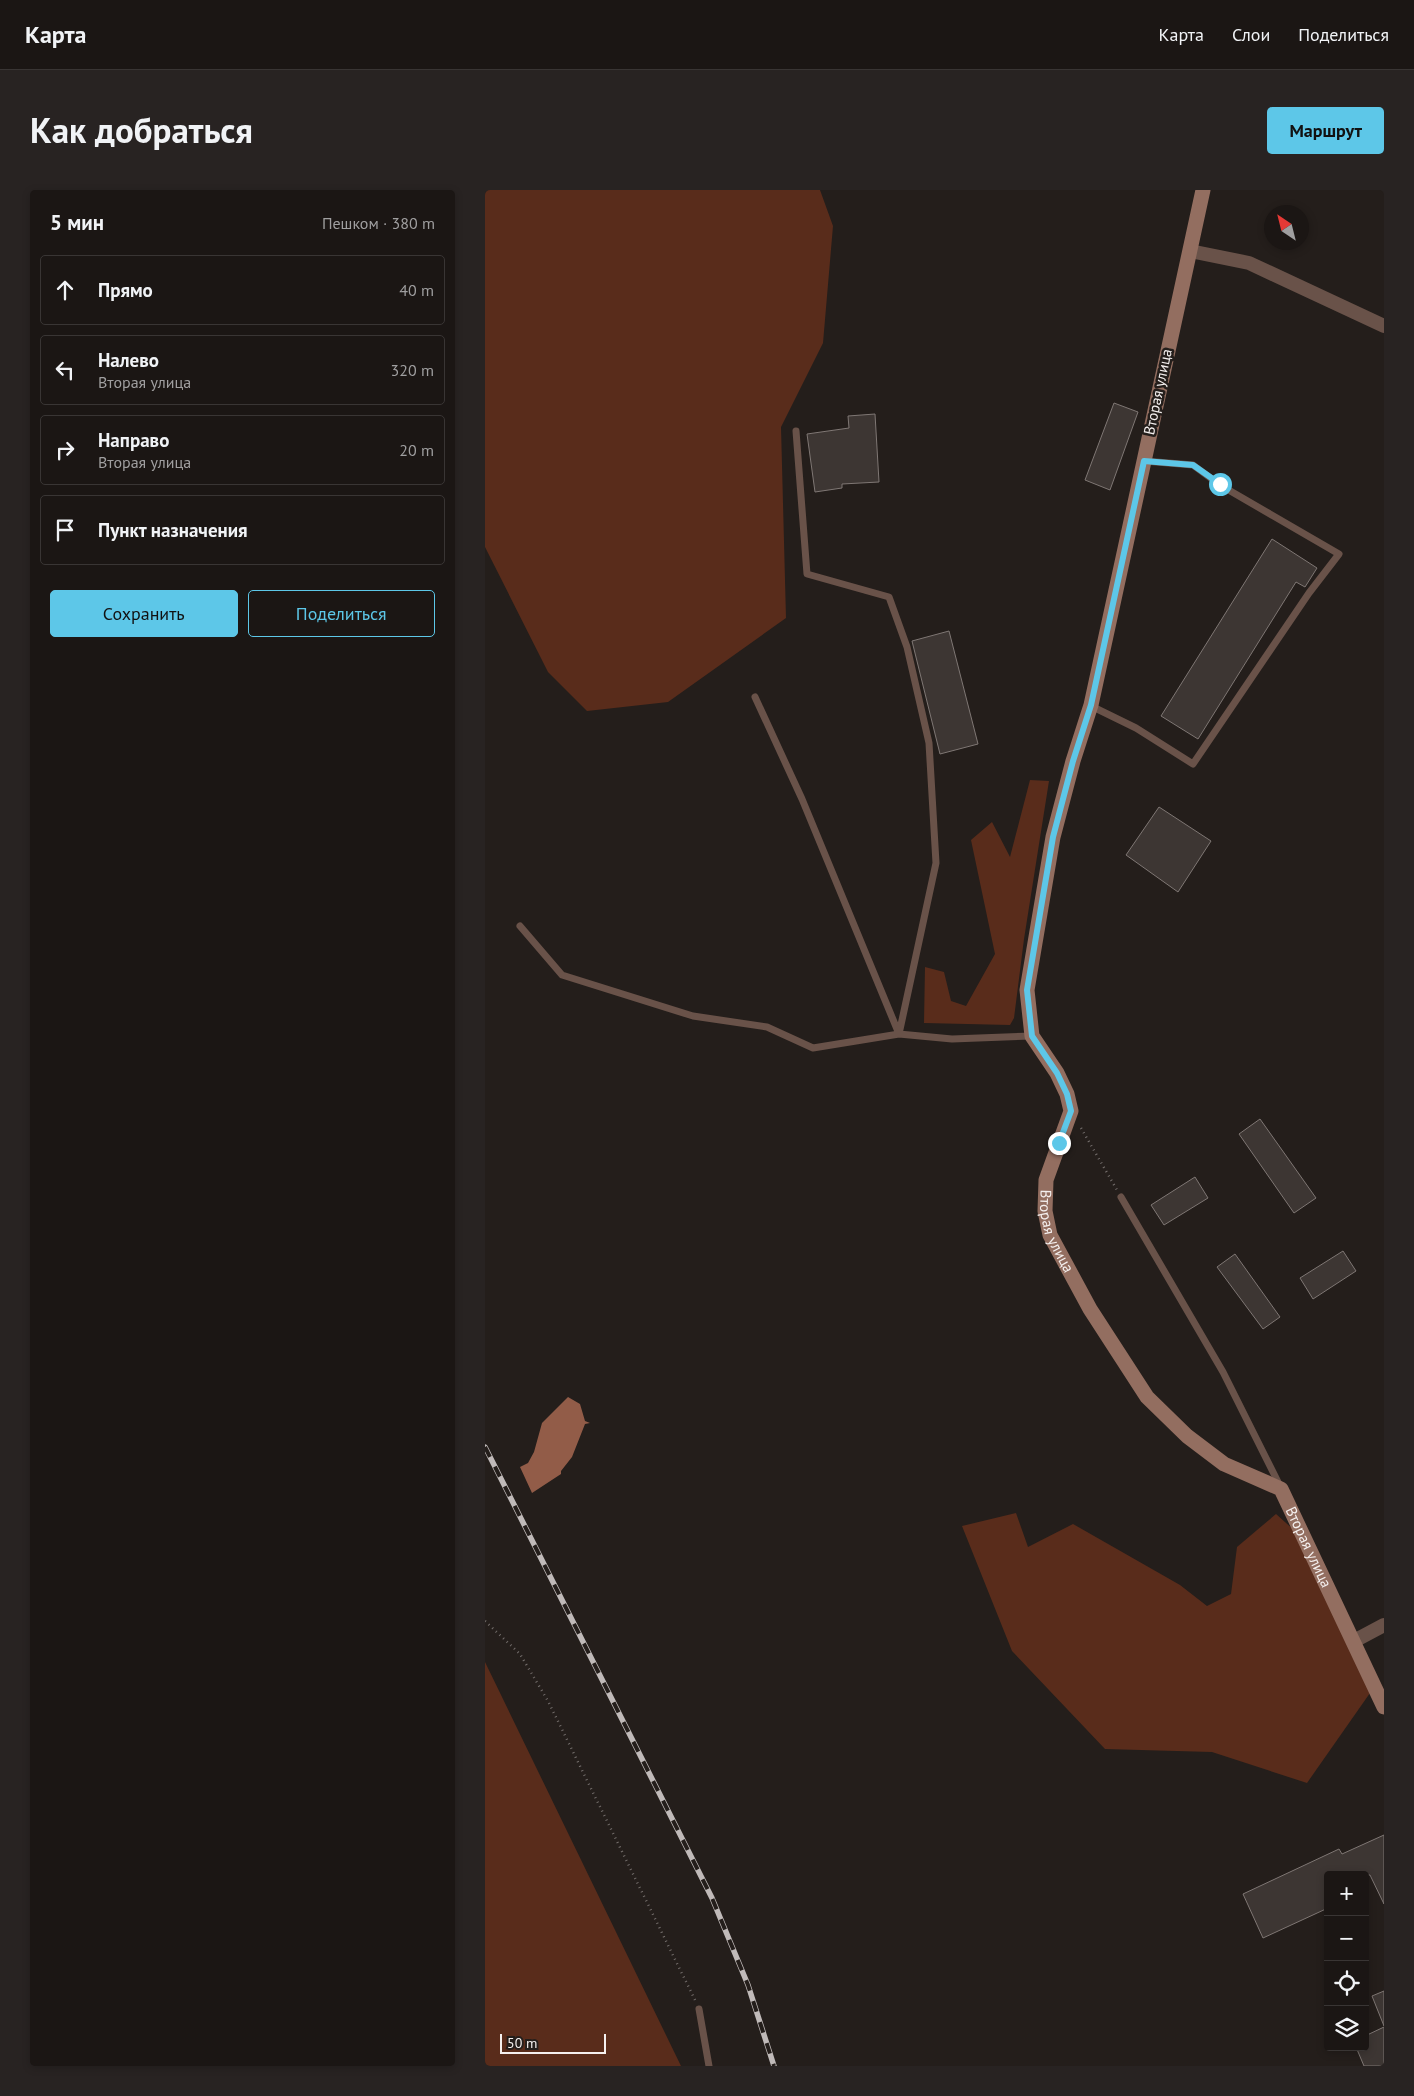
<!DOCTYPE html>
<html lang="ru">
<head>
<meta charset="utf-8">
<style>
	:root { --surface:#1b1614; --page:#282322; --text:#f1f3f6; --muted:#a09fa0; --line:#393534; --accent:#5dc7e8 }
	body { margin:0; font-family:"PT Sans",sans-serif; background:var(--page); color:var(--text) }
	.controls { position:absolute; right:15px; bottom:15px; display:grid; overflow:hidden; border-radius:5px; box-shadow:0 2px 8px #0003 }
	.controls button { width:45px; height:45px; display:grid; place-items:center; padding:0; border:0; border-bottom:1px solid var(--line); background:var(--surface); color:var(--text); font:25px sans-serif }
	.compass { position:absolute; left:779px; top:15px; width:45px; height:45px; border-radius:50%; background:var(--surface); box-shadow:0 2px 8px #0003; rotate:325deg }
	.scale { position:absolute; left:15px; bottom:12px; width:106px; box-sizing:border-box; padding-left:5px; border:2px solid #f5f0ef; border-top:0; font-size:14px; line-height:18px; white-space:nowrap; color:#f5f0ef; -webkit-text-stroke:4px #241e1b; paint-order:stroke }
	.stop { position:absolute; width:15px; height:15px; margin:-11px; border:4px solid #5dc7e8; border-radius:50%; background:#fff }
	.stop.end { background:#5dc7e8; border-color:#fff; box-shadow:0 1px 5px #0008 }
	.list { margin:0; padding:0; list-style:none }
	h2 { display:flex; justify-content:space-between; align-items:center; height:65px; margin:0; padding:0 20px; font-size:21px }
	h2 small { font-size:16px; font-weight:400; color:var(--muted) }
	.list li { display:grid; grid-template-columns:32px 1fr auto; gap:15px; align-items:center; box-sizing:border-box; height:70px; margin:0 10px 10px; padding:0 10px; border:1px solid var(--line); border-radius:5px }
	.list b { display:block; font-size:19px; white-space:nowrap }
	.list p { margin:0; font-size:16px; white-space:nowrap; color:var(--muted) }
	.list em { font-size:16px; font-style:normal; color:var(--muted) }
	.actions { display:flex; gap:10px; padding:15px 20px }
	.actions a { flex:1; padding:11px 0; border:1px solid var(--accent); border-radius:5px; text-align:center; font-size:18px; color:var(--accent) }
	.actions .main { background:var(--accent); color:#111 }
	.icon { flex:none; width:28px; height:28px; fill:none; stroke:currentColor; stroke-width:2; stroke-linecap:round; stroke-linejoin:round }
	.map { position:relative; flex:none; width:899px; height:1876px; overflow:hidden; border-radius:5px }
	header { display:flex; align-items:center; gap:30px; box-sizing:border-box; height:70px; padding:0 25px; background:var(--surface); border-bottom:1px solid var(--line) }
	header strong { font-size:24px }
	nav { display:flex; gap:28px; margin-inline-start:auto; font-size:18px }
	.intro { display:flex; align-items:center; justify-content:space-between; box-sizing:border-box; height:120px; padding:0 30px }
	h1 { margin:0; font-size:35px }
	.button { padding:12px 22px; border-radius:5px; background:var(--accent); color:#111; font-size:18px; font-weight:700 }
	main { display:flex; gap:30px; padding:0 30px }
	aside { flex:1; background:var(--surface); border-radius:5px; box-shadow:0 2px 8px #0003 }
	.map>svg:first-child { display:block }
	.green { fill:#592c1b }
	.water { fill:#925c48 }
	.building { fill:#3d3633; stroke:#7f7774 }
	.lines { fill:none; stroke-linecap:round; stroke-linejoin:round }
	.path { stroke:#736d6b; stroke-width:2.5; stroke-dasharray:1 4; stroke-linecap:butt }
	.lane { stroke:#695249; stroke-width:7 }
	.street { stroke:#695249; stroke-width:14 }
	.secondary { stroke:#936e60; stroke-width:15 }
	.rail-casing { stroke:#c0bab9; stroke-width:5.5 }
	.rail { stroke:#241e1b; stroke-width:4; stroke-dasharray:11; stroke-linecap:butt }
	.route { stroke:#5dc7e8; stroke-width:6 }
	.labels { text-anchor:middle; stroke-width:5; stroke-linejoin:round; paint-order:stroke }
	.street-label { font-size:15px; fill:#f5f0ef; stroke:#241e1b }
</style>
</head>
<body>
<header>
<strong>Карта</strong>
<nav><a>Карта</a><a>Слои</a><a>Поделиться</a></nav>
</header>
<div class="intro"><h1>Как добраться</h1><a class="button">Маршрут</a></div>
<main>
<aside>
<h2>5 мин<small>Пешком · 380 m</small></h2>
<ul class="list">
<li><svg class="icon" aria-label="ahead" viewBox="0 0 24 24"><path d="M12 20V5M6 11l6-6 6 6"/></svg><div><b>Прямо</b></div><em>40 m</em></li>
<li><svg class="icon" aria-label="left" viewBox="0 0 24 24"><path d="M17 20v-9H6M10 6l-5 5 5 5"/></svg><div><b>Налево</b><p>Вторая улица</p></div><em>320 m</em></li>
<li><svg class="icon" aria-label="right" viewBox="0 0 24 24"><path d="M7 20v-9h11M14 6l5 5-5 5"/></svg><div><b>Направо</b><p>Вторая улица</p></div><em>20 m</em></li>
<li><svg class="icon" aria-label="arrive" viewBox="0 0 24 24"><path d="M6 21V4h12l-3 4 3 4H6"/></svg><div><b>Пункт назначения</b></div></li>
</ul>
<div class="actions"><a class="main">Сохранить</a><a>Поделиться</a></div>
</aside>
<div class="map">
<svg width="899" height="1876" viewBox="0 0 899 1876">
	<rect width="100%" height="100%" fill="#241e1b"/>
	<path class="green" d="M0,0H335L348,36L338,153L296,237L301,428L183,512L102,521L63,482L0,357Z
		M545,590L564,591L539,749L529,828L525,835L439,833L440,777L459,782L466,811L481,816L510,764L486,650L507,632L525,667Z
		M531,1323L543,1357L588,1334L695,1395L722,1416L746,1404L752,1357L791,1324L810,1341L885,1503L822,1593L727,1562L620,1559L527,1461L477,1336Z
		M0,1472L196,1876H0Z"/>
	<path class="water" d="M83,1207L95,1214L100,1231L105,1233L100,1234L87,1267L76,1281V1284L47,1303L35,1277L43,1273L49,1262L57,1233Z"/>
	<path class="building" d="M629,213L653,222L625,300L600,290Z
		M390,224L394,292L357,294V298L330,302L322,244L364,238L363,226Z
		M787,349L832,378L820,397L811,392L713,549L676,526Z
		M464,441L493,554L455,564L427,451Z
		M674,617L726,651L693,702L641,665Z
		M775,929L831,1008L809,1023L754,944Z
		M710,987L723,1008L679,1035L666,1015Z
		M858,1061L871,1081L828,1109L815,1088Z
		M750,1064L795,1127L778,1139L732,1077Z
		M899,1645V1714L885,1685H843V1718L778,1748L758,1704L854,1659L857,1664Z
		M899,1801V1836L887,1806Z
		M899,1837V1876H879L871,1857H880V1846Z"/>
	<g class="lines">
		<path class="path" d="M596,938L632,1000
			M0,1431L35,1464L63,1511L210,1810"/>
		<path class="lane" d="M270,507L317,609L414,844L451,673L444,553L422,457L404,407L322,384L311,241
			M606,516L651,538L708,574L824,403L854,364L735,295L708,275L659,271
			M35,736L77,785L208,826L282,837L328,858L414,844L467,849L547,846
			M636,1007L738,1182L795,1296
			M214,1819L224,1876"/>
		<path class="street" d="M705,61L764,73L899,136
			M869,1451L899,1435"/>
		<path class="secondary" id="s1" d="M718,0L606,515L588,571L568,647L542,800L547,846L572,883L582,904L586,921L561,990L560,1021L565,1045L605,1119L662,1207L702,1246L739,1274L796,1299L899,1517"/>
		<g class="rail-casing">
			<path id="rail" d="M0,1257L227,1708L263,1795L289,1876"/>
		</g>
		<use href="#rail" class="rail"/>
	</g>
	<g class="lines">
		<path class="route" d="M574,953L586,921L582,904L572,883L547,846L542,800L568,647L588,571L606,515L659,271L708,275L735,294"/>
	</g>
	<g class="labels">
		<g class="street-label">
			<text transform="translate(673 202) rotate(-78)" y="5">Вторая улица</text>
			<text dy="5" stroke="none"><textPath href="#s1" startOffset="1078">Вторая улица</textPath></text>
			<text dy="5" stroke="none"><textPath href="#s1" startOffset="1498">Вторая улица</textPath></text>
		</g>
	</g>
</svg>
<div class="controls">
<button>+</button>
<button>−</button>
<button><svg class="icon" aria-label="locate" viewBox="0 0 24 24"><circle cx="12" cy="12" r="6"/><path d="M12 2v4M12 18v4M2 12h4M18 12h4"/></svg></button>
<button><svg class="icon" aria-label="layers" viewBox="0 0 24 24"><path d="M12 4l9 5-9 5-9-5zM3 14l9 5 9-5"/></svg></button>
</div>
<svg class="compass" viewBox="-18 -18 36 36"><path d="M0-13l5 13h-10z" fill="#e53935"/><path d="M0 13l5-13h-10z" fill="#a09fa0"/></svg>
<div class="scale">50 m</div>
<div class="stop" style="left:735px;top:294px"></div>
<div class="stop end" style="left:574px;top:953px"></div>
</div>
</main>
</body>
</html>
